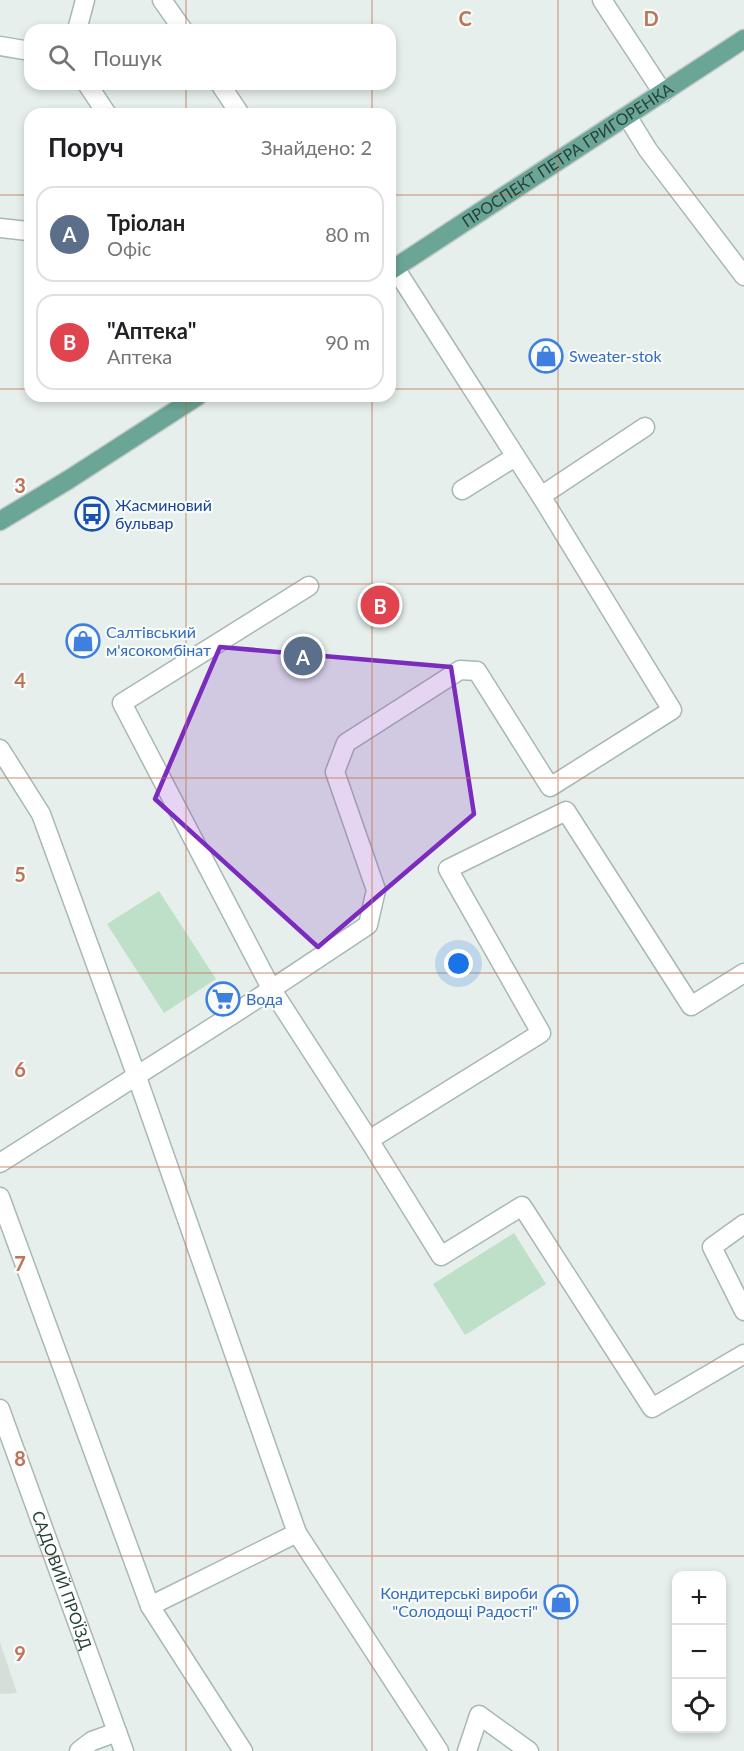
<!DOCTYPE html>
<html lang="uk">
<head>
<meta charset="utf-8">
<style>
	:root { --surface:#fff; --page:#f6f6f6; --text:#202124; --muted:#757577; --line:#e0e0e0; --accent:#7f4e3f }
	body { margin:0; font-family:Lato,sans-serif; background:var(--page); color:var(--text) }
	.controls { position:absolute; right:18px; bottom:18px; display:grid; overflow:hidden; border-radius:12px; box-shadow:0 3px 9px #0003 }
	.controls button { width:54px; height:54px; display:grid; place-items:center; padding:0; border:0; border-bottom:2px solid var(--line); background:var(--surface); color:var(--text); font:30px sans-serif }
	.you { position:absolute; left:459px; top:964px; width:21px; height:21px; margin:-15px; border:4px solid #fff; border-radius:50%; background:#1a73e8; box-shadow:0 0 0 9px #1a73e833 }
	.badge { display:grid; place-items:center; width:39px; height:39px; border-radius:50%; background:var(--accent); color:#fff; font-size:20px; font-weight:700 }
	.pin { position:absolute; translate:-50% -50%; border:3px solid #fff; box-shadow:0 2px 6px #0006 }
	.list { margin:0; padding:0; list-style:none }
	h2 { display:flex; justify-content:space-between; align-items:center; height:78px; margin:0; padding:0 24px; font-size:26px }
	h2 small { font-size:20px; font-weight:400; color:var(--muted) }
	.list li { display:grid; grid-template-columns:39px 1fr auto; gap:18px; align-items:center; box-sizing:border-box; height:96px; margin:0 12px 12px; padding:0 12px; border:2px solid var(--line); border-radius:18px }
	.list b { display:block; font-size:22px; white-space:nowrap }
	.list p { margin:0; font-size:20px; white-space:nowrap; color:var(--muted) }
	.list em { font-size:20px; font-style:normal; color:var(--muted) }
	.icon { flex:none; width:33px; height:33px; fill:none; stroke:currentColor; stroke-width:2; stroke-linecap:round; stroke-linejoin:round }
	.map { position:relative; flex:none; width:744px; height:1751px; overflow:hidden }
	.search { position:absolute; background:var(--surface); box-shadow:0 3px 9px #0003; left:24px; top:24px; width:372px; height:66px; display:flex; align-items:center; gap:15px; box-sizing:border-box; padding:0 21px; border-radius:18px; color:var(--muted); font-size:22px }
	.panel { position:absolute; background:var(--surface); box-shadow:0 3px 9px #0003; left:24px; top:108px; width:372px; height:294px; border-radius:18px }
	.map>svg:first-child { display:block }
	.built { fill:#d4dfda }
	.green { fill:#bfe0c8 }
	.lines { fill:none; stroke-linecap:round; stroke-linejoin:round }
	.minor-casing { stroke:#a8b8b2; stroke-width:21 }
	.major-casing { stroke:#c2cac8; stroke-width:21 }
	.minor { stroke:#fff; stroke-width:18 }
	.major { stroke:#6aa596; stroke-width:18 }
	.marked { fill:#7b2cbf; fill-opacity:0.2; stroke:#7b2cbf; stroke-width:4.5; stroke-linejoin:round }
	.grid { fill:none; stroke:#c07456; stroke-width:1.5; stroke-opacity:0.55 }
	.labels { text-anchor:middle; stroke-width:4.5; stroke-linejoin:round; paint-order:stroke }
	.street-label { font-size:16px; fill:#24423a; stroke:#f7fbf9 }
	.shop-label { font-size:16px; fill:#366cbe; stroke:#f7fbf9; text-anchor:start }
	.transit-label { font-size:16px; fill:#164399; stroke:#f7fbf9; text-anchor:start }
	.grid-label { font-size:20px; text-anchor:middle; font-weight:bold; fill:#c07456; stroke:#f7fbf9; stroke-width:4.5; stroke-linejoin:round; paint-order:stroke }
</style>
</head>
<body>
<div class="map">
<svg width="744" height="1751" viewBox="0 0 744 1751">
	<rect width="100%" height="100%" fill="#e6efeb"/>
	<path class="built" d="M0,1642L17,1693L0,1694Z"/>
	<path class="green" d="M159,891L216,979L164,1013L107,924Z
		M514,1233L546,1284L465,1335L433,1284Z"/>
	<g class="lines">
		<g class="minor-casing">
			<g id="minor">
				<path d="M162,0L183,30"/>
				<path d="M602,0L663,93"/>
				<path d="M77,30L85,0"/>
				<path d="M0,46L30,51"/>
				<path d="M87,84L107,114"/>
				<path d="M220,84L240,114"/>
				<path d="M627,116L648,150L744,276"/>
				<path d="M0,228L28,231L30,230"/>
				<path d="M462,490L515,457"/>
				<path d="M541,496L645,427"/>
				<path d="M309,586L122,703L272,990L369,1140L441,1256L522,1206L652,1408L744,1354"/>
				<path d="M0,749L41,814L137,1077L297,1533L439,1751"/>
				<path d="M369,1140L541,1033L448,869L566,811L691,1006L744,973"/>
				<path d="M0,1163L246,1006L368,925L376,890L335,772L346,743L460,670L477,671L550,787L672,710L541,496L395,268"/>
				<path d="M0,1197L150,1606L243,1751"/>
				<path d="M744,1224L712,1247L744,1311"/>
				<path id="s1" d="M0,1409L124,1751"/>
				<path d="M150,1606L297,1533"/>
				<path d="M79,1751L92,1741L117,1732"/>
				<path d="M467,1751L479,1715L529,1751"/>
			</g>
		</g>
		<g class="major-casing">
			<g id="major">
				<path id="s2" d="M390,271L744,39"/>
				<path d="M0,521L68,480L198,396"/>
			</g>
		</g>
		<use href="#minor" class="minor"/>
		<use href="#major" class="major"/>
	</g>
	<path class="marked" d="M220,647L451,667L474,814L318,947L155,799Z"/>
	<path class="grid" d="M186,0V30M372,0V30M558,0V1751M186,84V114M372,84V114M0,195H30M390,195H744M0,389H30M390,389H744M186,396V1751M372,396V1751M0,584H744M0,778H744M0,973H744M0,1167H744M0,1362H744M0,1556H744"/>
	<defs>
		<g id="shop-ring" transform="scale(1.725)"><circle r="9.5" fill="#f7fbf9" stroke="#3f7fe0" stroke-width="1.5"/><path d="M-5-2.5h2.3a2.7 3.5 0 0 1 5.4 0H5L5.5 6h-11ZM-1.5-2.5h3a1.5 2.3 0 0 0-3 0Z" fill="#3f7fe0"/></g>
		<g id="bus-ring" transform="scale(1.725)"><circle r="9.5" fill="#f7fbf9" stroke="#1a4fb4" stroke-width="1.5"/><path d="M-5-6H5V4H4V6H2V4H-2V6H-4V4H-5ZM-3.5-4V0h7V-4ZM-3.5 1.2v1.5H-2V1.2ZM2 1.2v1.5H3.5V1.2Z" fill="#1a4fb4"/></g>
		<g id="supermarket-ring" transform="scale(1.725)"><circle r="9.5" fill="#f7fbf9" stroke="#3f7fe0" stroke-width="1.5"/><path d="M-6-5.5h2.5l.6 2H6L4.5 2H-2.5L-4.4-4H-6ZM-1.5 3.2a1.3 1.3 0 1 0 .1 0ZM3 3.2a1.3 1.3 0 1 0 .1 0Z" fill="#3f7fe0"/></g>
	</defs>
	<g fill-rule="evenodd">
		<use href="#shop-ring" x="546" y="356"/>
		<use href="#bus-ring" x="92" y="514"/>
		<use href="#shop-ring" x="83" y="641"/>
		<use href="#supermarket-ring" x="223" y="999"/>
		<use href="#shop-ring" x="561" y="1602"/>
	</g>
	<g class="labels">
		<g class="street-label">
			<text dy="6" stroke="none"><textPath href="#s2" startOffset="212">ПРОСПЕКТ ПЕТРА ГРИГОРЕНКА</textPath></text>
			<text dy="6" stroke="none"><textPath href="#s1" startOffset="182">САДОВИЙ ПРОЇЗД</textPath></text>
		</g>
		<g class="shop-label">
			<text x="569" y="362">Sweater-stok</text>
			<text x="106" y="638">Салтівський<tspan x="106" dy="18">м'ясокомбінат</tspan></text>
			<text x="246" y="1005">Вода</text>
			<text x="538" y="1599" text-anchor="end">Кондитерські вироби<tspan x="538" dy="18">"Солодощі Радості"</tspan></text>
		</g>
		<g class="transit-label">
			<text x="115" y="511">Жасминовий<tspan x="115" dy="18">бульвар</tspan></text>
		</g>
	</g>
	<g class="grid-label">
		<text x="465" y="26">C</text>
		<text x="651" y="26">D</text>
		<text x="20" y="493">3</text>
		<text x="20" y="688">4</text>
		<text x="20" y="882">5</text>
		<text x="20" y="1077">6</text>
		<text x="20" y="1271">7</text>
		<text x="20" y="1466">8</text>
		<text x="20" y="1661">9</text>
	</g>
</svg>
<div class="controls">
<button>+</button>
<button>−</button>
<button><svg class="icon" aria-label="locate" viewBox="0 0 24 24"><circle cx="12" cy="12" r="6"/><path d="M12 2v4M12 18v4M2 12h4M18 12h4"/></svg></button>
</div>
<div class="you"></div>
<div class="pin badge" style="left:303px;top:656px;background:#5c6f8a">A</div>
<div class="pin badge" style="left:380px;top:605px;background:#e0444e">B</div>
<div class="search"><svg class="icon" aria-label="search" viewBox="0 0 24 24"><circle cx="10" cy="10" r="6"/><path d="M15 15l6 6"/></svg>Пошук</div>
<section class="panel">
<h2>Поруч<small>Знайдено: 2</small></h2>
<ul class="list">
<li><span class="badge" style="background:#5c6f8a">A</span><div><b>Тріолан</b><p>Офіс</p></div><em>80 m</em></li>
<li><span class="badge" style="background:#e0444e">B</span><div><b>&quot;Аптека&quot;</b><p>Аптека</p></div><em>90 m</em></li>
</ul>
</section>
</div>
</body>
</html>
